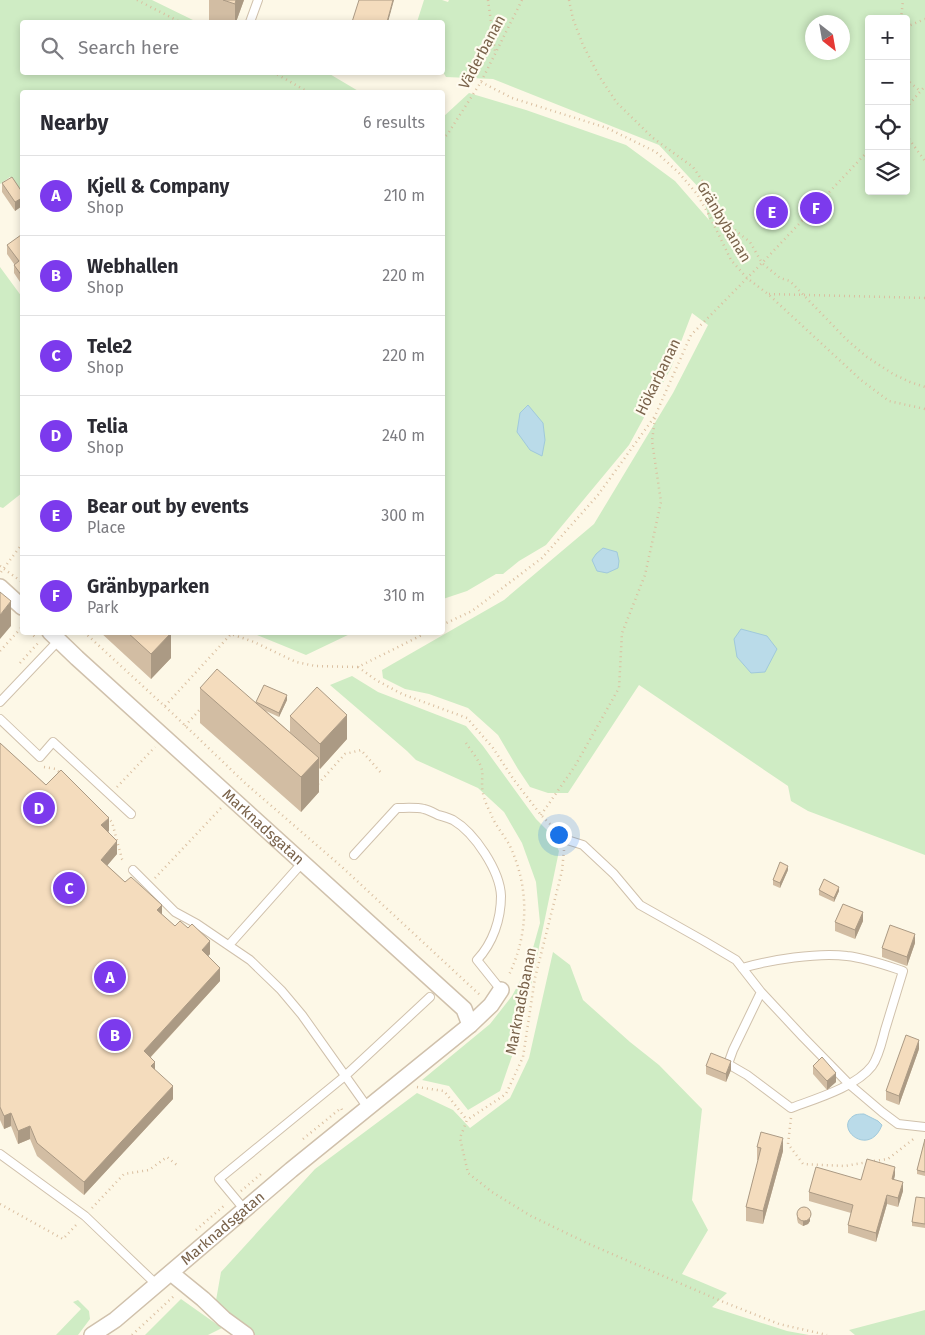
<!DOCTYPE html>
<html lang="en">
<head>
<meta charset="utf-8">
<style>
	:root { --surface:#fff; --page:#f2f2f3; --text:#2b2b33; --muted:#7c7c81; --line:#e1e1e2; --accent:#7c3aed }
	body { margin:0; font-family:"Fira Sans",sans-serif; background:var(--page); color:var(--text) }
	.controls { position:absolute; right:15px; top:15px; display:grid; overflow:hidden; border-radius:5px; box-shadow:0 2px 8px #0003 }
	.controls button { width:45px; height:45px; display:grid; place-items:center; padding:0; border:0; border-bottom:1px solid var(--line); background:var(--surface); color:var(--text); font:25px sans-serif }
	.compass { position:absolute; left:805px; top:15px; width:45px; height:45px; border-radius:50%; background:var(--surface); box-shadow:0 2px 8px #0003; rotate:149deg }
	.you { position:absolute; left:558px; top:834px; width:18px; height:18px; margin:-12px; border:4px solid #fff; border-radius:50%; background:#1a73e8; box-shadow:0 0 0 8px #1a73e833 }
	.badge { display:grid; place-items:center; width:32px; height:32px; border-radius:50%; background:var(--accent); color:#fff; font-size:16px; font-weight:700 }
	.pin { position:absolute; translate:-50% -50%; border:2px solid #fff; box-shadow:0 1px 5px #0006 }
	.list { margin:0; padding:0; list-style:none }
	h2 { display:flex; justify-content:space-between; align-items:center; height:65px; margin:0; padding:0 20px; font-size:21px }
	h2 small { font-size:16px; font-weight:400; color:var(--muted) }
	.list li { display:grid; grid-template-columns:32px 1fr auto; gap:15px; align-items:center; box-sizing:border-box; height:80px; padding:0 20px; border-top:1px solid var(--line) }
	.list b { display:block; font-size:19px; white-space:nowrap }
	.list p { margin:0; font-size:16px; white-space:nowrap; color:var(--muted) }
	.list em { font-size:16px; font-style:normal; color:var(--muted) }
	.icon { flex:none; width:28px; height:28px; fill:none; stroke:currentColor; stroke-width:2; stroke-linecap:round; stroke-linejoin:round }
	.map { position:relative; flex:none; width:925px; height:1335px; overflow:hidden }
	.search { position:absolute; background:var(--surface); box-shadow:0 2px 8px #0003; left:20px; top:20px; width:425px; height:55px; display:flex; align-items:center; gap:12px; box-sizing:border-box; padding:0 18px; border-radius:5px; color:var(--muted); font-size:19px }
	.panel { position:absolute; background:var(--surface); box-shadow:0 2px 8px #0003; left:20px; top:90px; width:425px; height:545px; border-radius:5px }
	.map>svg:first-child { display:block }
	.green { fill:#cfecc4; fill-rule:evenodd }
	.water { fill:#badbe9; stroke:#a0c9db }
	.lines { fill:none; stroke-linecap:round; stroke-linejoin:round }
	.lane-casing { stroke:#d0c1ac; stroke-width:10 }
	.street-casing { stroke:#d0c1ac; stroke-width:18 }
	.path { stroke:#dabfa0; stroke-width:2.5; stroke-dasharray:1 4; stroke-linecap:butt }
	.lane { stroke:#fff; stroke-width:8 }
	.street { stroke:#fff; stroke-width:15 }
	.wall { fill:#d2bda3 }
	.shaded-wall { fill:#ab9a84 }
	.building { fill:#f4dcbd; stroke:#ab9a84 }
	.labels { text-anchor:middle; stroke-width:4.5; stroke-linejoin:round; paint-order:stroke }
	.street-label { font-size:15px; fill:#79624a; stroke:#fffbef }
</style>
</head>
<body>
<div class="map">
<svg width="925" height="1335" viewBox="0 0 925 1335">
	<rect width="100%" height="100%" fill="#fdf8e7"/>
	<path class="green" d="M0,0H152L197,22H22V72L328,73L360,92H22V194L10,177L0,184Z
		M424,0H442L448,2L449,0H925V855L808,811L791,801L788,786L639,685L568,793H548L530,787L518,769L498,735L468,708L429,694L405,689L383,678L382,670L504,600L594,524L673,393L708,325L692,313L671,368L629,445L546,545L519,561L503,574H496L467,591L443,599V117L469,93L526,110L626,145L675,181L709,220L702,191L659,145L493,79L446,77L443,72L442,22H417ZM869,19H906V191H869ZM812,22H842V52H812Z
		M0,267L22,297V493L3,508L0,507Z
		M252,633H352L306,655Z
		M352,676L378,692L466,726L483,746L536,819L550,833L559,851L523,1024L500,1091L468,1110L449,1086L422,1080L490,1024L512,996L528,966L540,923L536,882L522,843L504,812L478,788L416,760L407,751L330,685Z
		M553,952L570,965L583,1000L630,1042L659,1065L702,1109L692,1200L708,1230L682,1274L727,1293L712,1307L787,1331L809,1335H253L215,1306L221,1272L315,1169L417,1093L453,1110L470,1128L510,1098L529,1058Z
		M181,1299L222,1328L208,1335H145Z
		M78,1300L89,1311L90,1319L78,1335H56L81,1309L73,1302Z
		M925,1310V1335H855L849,1330Z"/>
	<path class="water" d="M528,405L543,423L545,440L542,456L530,450L517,432L520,413Z
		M603,548L617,552L619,561L618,568L607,573L597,571L592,560L596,554Z
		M741,629L767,636L777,649L765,672L751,673L737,657L734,639Z
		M864,1114L878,1121L882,1125C869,1159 832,1127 855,1115C858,1114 861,1114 864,1114Z"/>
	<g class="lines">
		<g class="lane-casing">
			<path id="lane" d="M250,22L258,0
				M0,702L59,640
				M0,719L40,757L53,742L131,814
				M564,839L583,845L614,874L640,905L704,941L736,960L761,992L803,1037L849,1084L882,1112L898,1124L925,1127
				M354,855L397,808C405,808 416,807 424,809C429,810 434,813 438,815C443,816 448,818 453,820C475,833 500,871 501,896C501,919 493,943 477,960L501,990
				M133,870L175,912L197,924L250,960L281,990L302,1015L368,1108
				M229,945L303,862
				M742,968C770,960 818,952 847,956C866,958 885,965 903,971C897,991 891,1010 885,1030C882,1041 879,1056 872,1066C856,1087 815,1099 791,1108L747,1075L728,1064L733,1050L761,992
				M0,1154L85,1216L157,1285
				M244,1209L219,1179L345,1076L430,997"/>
		</g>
		<g class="street-casing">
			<g id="street">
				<path d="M0,587L22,607"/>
				<path id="s1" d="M50,632L77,658L464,1009L470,1025"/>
				<path d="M171,1273L203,1299L224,1319L246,1335"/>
				<path id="s2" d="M92,1335L115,1320L291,1170L470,1025L491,1005L501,990"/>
			</g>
		</g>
		<path class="path" d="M137,0L180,22
			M488,0L495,51
			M569,0L573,19L583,45L599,76L617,103L653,138L693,167L712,195L723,216L736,231L750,242L762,263L780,278L790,281L847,340L867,357L893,374L910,382L925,387
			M901,19L903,0
			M906,27L925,19
			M273,72L308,92
			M906,79L920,91
			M481,82L512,98L607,128L656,152L679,173L697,194L709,215L731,260L747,278L768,294L861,380L889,401L925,409
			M906,108L925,86
			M906,135L925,161
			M442,139L447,135L481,82L522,0
			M769,294L925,298
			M0,566L22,582
			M1,572L22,544
			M442,625L472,611L542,558L598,495L655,416L691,335L762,263L869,150
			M30,632L37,639
			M84,632L171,712L245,783L342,867L481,996
			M0,651L22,627
			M20,663L39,642
			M358,667L376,680L402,694L467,718L493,748L514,780L541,815L558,832
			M165,706L231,634L254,642L296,662L315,666L358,667L428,632
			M185,726L202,707
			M466,743C471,751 480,761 482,770C483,777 481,785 483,793C484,800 488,808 491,814C495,825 503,834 509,844C530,888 529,934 508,977
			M44,767L56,769L61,774
			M318,784L345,754L361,750L382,774
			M117,787L155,747
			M541,815L575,766L619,688L622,633L645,575L661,502L652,441L655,418
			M107,817L112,822L122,859L125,862
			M564,850L562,871L535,978L523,1057L506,1094L467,1120L460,1138L468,1173L492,1192L531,1216L589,1244L721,1301L779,1324L827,1335
			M155,878L222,807
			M417,1087L444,1091L467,1120
			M791,1118L788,1144L803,1164L845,1166L868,1162
			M303,1139L341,1108L342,1110
			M874,1161L888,1159L916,1137
			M241,1191L262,1173
			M0,1204L63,1239L78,1223
			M92,1208L124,1174L149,1170L167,1157L178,1166
			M196,1230L226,1204
			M132,1335L175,1295"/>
		<use href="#lane" class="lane"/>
		<use href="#street" class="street"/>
	</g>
	<path class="wall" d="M209,0H244L236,22H215L209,21Z
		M2,183L22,192V206L15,211L2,192Z
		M22,237V285L14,273V264L7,254V245Z
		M100,632H170L171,658L151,679Z
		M200,688L256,703L287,700L279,717L266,711L290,732V716L347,739L320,769L319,768V792L301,812L200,723Z
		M0,743L46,785L109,831L108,832L117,854L107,865L125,882L175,926L210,954L208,956L220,981L151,1057L155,1070L173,1099L84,1195L37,1156L30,1139L18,1144L11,1126L4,1129L0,1120Z
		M788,870L780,888L773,885V880Z
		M819,890L839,891L834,902L819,895Z
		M863,921L855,939L835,931V922Z
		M915,943L907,966L882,957V948Z
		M919,1049L899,1105L886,1100V1091Z
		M706,1066L731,1070L726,1082L706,1074Z
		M813,1066L836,1082L827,1090L813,1074Z
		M925,1139V1176L917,1174V1170Z
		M757,1147L783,1151L763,1224L746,1221V1207L758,1160H757Z
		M895,1175L894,1179L903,1191L898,1207L887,1204L876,1242L848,1233V1225L851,1213L809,1201V1192L861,1180Z
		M925,1198V1228L912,1226V1222Z
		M797,1214L810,1221L808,1224L803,1226L798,1223L797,1219Z"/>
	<path class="shaded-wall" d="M236,0H244L236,22H235V4Z
		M393,0H394L388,22H387Z
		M22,198V206L15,211V202Z
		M11,601V626L0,639V615Z
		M171,633V658L151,679V654Z
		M287,695V700L279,717V713Z
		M347,715V739L320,769V744Z
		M319,758V792L301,812V777Z
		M109,818V831L101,838V825Z
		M117,841V854L101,873V860Z
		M788,866V870L780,888V883Z
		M839,887V891L834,902V898Z
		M162,905V918L157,910Z
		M863,912V921L855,939V930Z
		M915,934V943L907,966V957Z
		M210,941V954L202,963V950Z
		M220,968V981L144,1064V1051Z
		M919,1040V1049L899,1105V1096Z
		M731,1061V1070L726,1082V1074Z
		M155,1062V1075L151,1066Z
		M836,1073V1082L827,1090V1081Z
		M173,1086V1099L84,1195V1182Z
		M11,1113V1126L4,1129V1116Z
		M30,1126V1139L18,1144V1131Z
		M783,1138V1151L763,1224V1211Z
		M895,1167V1175L892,1187V1179Z
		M903,1182V1191L898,1207V1198Z
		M887,1195V1204L876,1242V1233Z
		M810,1216V1221L808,1224L803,1226V1221Z"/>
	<path class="building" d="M223,0H236L235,4Z
		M359,0H393L387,22H352Z
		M12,177L22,192V198L15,202L2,183Z
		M21,235L22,237V276L14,265L19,261L7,245Z
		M0,592L11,601L0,615Z
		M127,632H170L171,633L151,654Z
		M217,669L319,758L301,777L200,688Z
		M264,685L287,695L279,713L256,702Z
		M317,687L347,715L320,744L290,716Z
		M0,743L46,785L61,770L109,818L101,825L117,841L101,860L125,882L131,877L141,886L162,905L157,910L175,926L180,921L188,928L192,924L210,941L202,950L220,968L144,1051L155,1062L151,1066L173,1086L84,1182L37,1143L30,1126L18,1131L11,1113L4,1116L0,1107Z
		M780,862L788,866L780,883L773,880Z
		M824,879L839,887L834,898L819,890Z
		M843,904L863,912L855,930L835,922Z
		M890,925L915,934L907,957L882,948Z
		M906,1035L919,1040L899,1096L886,1091Z
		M711,1053L731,1061L726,1074L706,1066Z
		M822,1057L836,1073L827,1081L813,1066Z
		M761,1132L783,1138L763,1211L746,1207L761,1148L757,1147Z
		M925,1139V1172L917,1170Z
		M867,1159L895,1167L892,1179L903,1182L898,1198L887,1195L876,1233L848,1225L853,1205L809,1192L816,1167L861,1180Z
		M916,1197L925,1198V1224L912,1222Z
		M797 1214a7 7 0 1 1 14 0a7 7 0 1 1-14 0Z"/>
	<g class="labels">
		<g class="street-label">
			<text transform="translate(482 52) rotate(-62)" y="5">Väderbanan</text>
			<text transform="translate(724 222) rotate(59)" y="5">Gränbybanan</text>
			<text transform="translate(658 377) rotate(-64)" y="5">Hökarbanan</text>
			<text dy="5" stroke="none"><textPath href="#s1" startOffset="289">Marknadsgatan</textPath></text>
			<text transform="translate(521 1001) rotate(-79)" y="5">Marknadsbanan</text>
			<text dy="5" stroke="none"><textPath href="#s2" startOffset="169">Marknadsgatan</textPath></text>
		</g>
	</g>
</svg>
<div class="controls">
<button>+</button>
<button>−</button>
<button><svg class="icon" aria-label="locate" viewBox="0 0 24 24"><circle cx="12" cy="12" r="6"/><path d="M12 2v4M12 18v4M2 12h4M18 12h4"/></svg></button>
<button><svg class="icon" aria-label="layers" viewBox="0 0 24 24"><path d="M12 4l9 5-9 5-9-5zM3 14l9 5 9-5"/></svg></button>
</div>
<svg class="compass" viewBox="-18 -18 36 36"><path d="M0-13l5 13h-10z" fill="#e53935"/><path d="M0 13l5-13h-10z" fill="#7c7c81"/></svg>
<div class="you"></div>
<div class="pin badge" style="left:110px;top:977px">A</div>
<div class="pin badge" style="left:115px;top:1035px">B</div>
<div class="pin badge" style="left:69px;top:888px">C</div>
<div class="pin badge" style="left:39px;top:808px">D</div>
<div class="pin badge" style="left:772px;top:212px">E</div>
<div class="pin badge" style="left:816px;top:208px">F</div>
<div class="search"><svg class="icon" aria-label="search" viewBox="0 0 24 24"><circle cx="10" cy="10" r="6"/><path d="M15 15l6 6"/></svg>Search here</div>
<section class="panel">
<h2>Nearby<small>6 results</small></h2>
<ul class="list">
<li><span class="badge">A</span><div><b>Kjell &amp; Company</b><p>Shop</p></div><em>210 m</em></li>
<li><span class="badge">B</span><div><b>Webhallen</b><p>Shop</p></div><em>220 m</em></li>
<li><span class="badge">C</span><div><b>Tele2</b><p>Shop</p></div><em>220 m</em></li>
<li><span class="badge">D</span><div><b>Telia</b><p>Shop</p></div><em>240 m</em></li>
<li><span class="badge">E</span><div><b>Bear out by events</b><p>Place</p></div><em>300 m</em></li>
<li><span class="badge">F</span><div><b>Gränbyparken</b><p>Park</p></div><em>310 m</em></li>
</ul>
</section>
</div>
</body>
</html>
